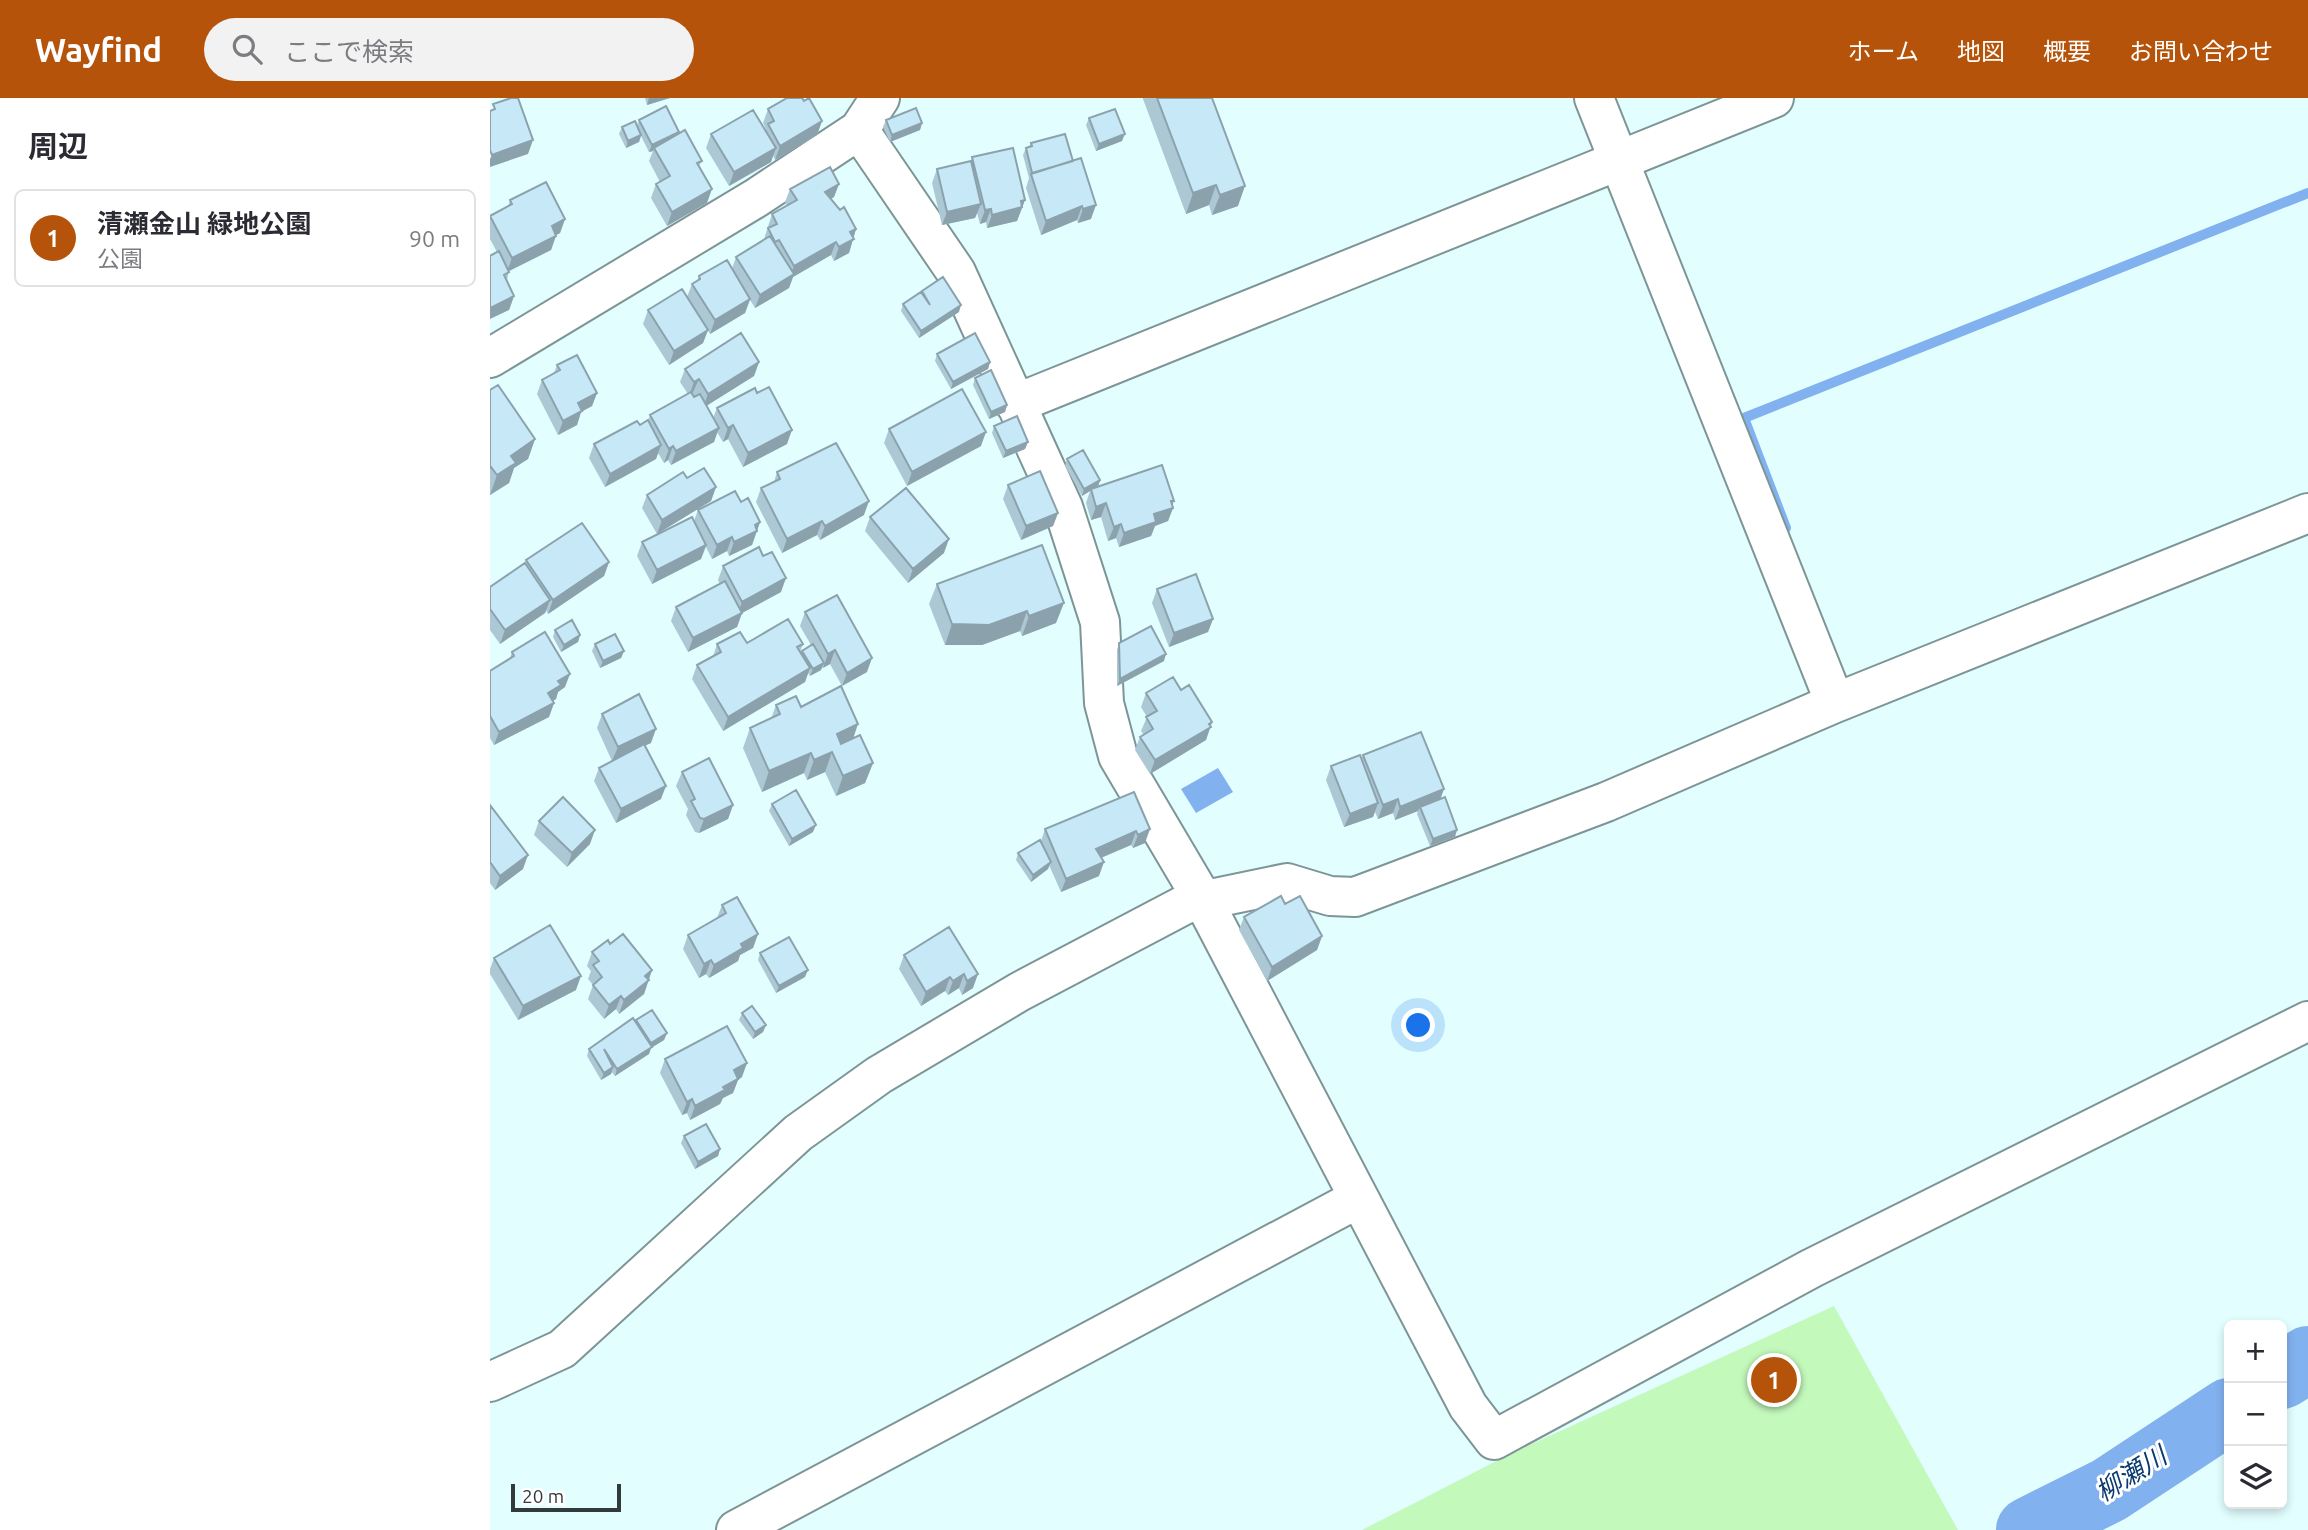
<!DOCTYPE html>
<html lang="ja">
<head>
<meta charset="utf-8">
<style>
	:root { --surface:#fff; --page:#f2f2f3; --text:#2b2b33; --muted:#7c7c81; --line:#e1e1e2; --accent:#b45309 }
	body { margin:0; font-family:Ubuntu,"Noto Sans JP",sans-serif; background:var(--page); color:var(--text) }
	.controls { position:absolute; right:21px; bottom:21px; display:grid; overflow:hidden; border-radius:10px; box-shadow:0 4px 10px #0003 }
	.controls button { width:63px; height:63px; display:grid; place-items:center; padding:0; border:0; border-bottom:2px solid var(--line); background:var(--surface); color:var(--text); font:35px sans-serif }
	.scale { position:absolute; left:21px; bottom:18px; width:110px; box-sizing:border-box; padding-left:7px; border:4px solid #313b3c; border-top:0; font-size:19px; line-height:24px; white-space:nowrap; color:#313b3c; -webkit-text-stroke:5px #fff; paint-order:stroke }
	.you { position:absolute; left:929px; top:928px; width:24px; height:24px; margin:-18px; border:5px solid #fff; border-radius:50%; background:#1a73e8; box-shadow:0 0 0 10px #1a73e833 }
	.badge { display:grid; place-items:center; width:46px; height:46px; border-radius:50%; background:var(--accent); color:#fff; font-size:23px; font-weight:700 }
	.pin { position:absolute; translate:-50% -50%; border:4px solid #fff; box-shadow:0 2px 7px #0006 }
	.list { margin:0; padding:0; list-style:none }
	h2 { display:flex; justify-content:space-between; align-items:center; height:91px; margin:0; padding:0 28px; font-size:30px }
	h2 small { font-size:23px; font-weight:400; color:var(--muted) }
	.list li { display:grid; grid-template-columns:46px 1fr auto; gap:21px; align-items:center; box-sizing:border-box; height:98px; margin:0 14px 14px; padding:0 14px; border:2px solid var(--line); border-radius:10px }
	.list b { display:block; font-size:26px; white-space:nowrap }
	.list p { margin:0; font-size:23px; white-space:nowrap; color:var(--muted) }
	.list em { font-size:23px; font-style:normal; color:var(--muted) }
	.icon { flex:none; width:38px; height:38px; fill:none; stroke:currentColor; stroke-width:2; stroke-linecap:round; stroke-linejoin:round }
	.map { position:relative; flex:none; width:1818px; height:1432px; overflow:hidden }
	header { display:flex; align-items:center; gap:42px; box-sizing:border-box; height:98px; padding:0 35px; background:var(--accent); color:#fff }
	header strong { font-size:33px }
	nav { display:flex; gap:38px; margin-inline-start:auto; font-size:24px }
	.search { width:490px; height:63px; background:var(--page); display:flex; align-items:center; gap:18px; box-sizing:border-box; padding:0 24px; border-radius:38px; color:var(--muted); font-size:26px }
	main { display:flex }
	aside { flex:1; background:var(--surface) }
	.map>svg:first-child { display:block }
	.green { fill:#c4f9bc }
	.water { fill:#81b1ee }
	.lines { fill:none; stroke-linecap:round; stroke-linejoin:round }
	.stream { stroke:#81b1ee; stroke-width:10 }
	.river { stroke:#81b1ee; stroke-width:66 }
	.minor-casing { stroke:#7d9596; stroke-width:42 }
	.minor { stroke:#fff; stroke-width:38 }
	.wall { fill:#abc8d4 }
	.shaded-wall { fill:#8ba2ad }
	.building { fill:#c7e8f7; stroke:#8ba2ad; stroke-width:2 }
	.labels { text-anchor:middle; stroke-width:6; stroke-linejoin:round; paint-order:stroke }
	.water-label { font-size:26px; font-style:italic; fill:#0a3a70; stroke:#fff }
</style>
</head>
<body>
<header>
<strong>Wayfind</strong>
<div class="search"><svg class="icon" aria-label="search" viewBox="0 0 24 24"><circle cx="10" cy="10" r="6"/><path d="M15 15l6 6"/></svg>ここで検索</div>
<nav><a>ホーム</a><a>地図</a><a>概要</a><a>お問い合わせ</a></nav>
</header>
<main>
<aside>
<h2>周辺<small></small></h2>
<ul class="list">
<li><span class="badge">1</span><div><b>清瀬金山 緑地公園</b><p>公園</p></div><em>90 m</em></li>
</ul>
</aside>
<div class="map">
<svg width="1818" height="1432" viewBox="0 0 1818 1432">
	<rect width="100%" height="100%" fill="#e3feff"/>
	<path class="green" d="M1344,1208L1468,1432H872L1020,1356Z"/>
	<path class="water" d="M728,670L743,694L706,715L691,691Z"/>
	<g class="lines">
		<path class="stream" d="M1296,430L1254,320L1818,95"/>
		<path class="river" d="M1792,1278L1818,1261
			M1539,1432L1619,1392L1739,1313"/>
		<g class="minor-casing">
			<path id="minor" d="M1104,0L1345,605
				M369,32L466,174L573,409L610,524L614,605L628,658L713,802L978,1308L1004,1342L1322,1170L1818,923
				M0,260L266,100L369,32L390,0
				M525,306L1284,0
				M0,1284L72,1251L308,1035L389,977L529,894L696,806L797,785L840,798L865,799L1116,704L1345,605L1818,415
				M246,1432L869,1100"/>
		</g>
		<use href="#minor" class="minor"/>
	</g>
	<path class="wall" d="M155,0H180L157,7Z
		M653,0H722L748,108L722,117L719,107L696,116L653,1Z
		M314,3L332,23L327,37L285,62L283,57L281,64L239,88L216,50L221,36L276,32V31L273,25L278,11Z
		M599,20L632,43L606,53L596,27Z
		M149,22L189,34L188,36L212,63L209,68L217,105L177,128L161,100L166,86L170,84L159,63L163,53L159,54L151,38L149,44L136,50L129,36L132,29L147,28Z
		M396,22L432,25L430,32L400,44L393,29Z
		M541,45L583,63L601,121L588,125L587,122L551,137L536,90L539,80L533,57L536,50L539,49Z
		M482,59L535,102L527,123L497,130L496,124L490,126L487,115L485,120L452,127L442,85L447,71L481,64Z
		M349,86L344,99L341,101L366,131L359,155L344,163L341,157L303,179L299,190L265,210L260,202L255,215L220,236L218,232L213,245L179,267L153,226L158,212L197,199L202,186L207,183L209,178L242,171L246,159L274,141L282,116L297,108L295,104L300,91Z
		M20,102L75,121L70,135L66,137L61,152L19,173L17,182L24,198L19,212L7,154L0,141V119L18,109Z
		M432,193L469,214L429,240L411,213L413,206L432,195Z
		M447,256L500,264L498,271L461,291L445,263Z
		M269,264L264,278L216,308L223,320L227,310L297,346L253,369L238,341L233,344L227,334L224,344L181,367L178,362L174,365L168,355L166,361L115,389L99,360L104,346L158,323L160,317L198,296L190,284L195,271Z
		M67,267L107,295L102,308L91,314L87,327L68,337L47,296L52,282L64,275Z
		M485,280L517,307L515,314L499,321L483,287Z
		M0,292L45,341L38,361L24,370L19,385L0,397Z
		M504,328L538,344L535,351L513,360L502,335Z
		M399,331L491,348L417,388L394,345Z
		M577,361L610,382L608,389L684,403L682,407L683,410L678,423L665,428L661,438L629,449L626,440L618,443L611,419L601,422L596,405L600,393L592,398L575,368Z
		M287,374L374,417L330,442L327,437L292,455L266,404L271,390L284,384Z
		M197,380L226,389L221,403L167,436L152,410L157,397Z
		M518,387L568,415L563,428L531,442L513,401Z
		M251,404L270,424L262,447L239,458L237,453L222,461L216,449L211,461L162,486L147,458L152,444L204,423L208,412Z
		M380,419L454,455L418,485L375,433Z
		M552,447L566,525L532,538L530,533L492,547H455L439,506L447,486Z
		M36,462L119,464L114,478L58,516L56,512L55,515L10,546L0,532V489L35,466Z
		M233,468L291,494L252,515L247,529L198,554L181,523L186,509L230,486L228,482Z
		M667,491L723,521L718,534L679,549L662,505Z
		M315,514L377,574L352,588L340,566L333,570L332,569L331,572L320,578L318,575L315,584L233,633L202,581L207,567L223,559L227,546L257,545L313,546L310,554L311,555L312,553L321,547L310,528Z
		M65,532L90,537L88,544L71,554L63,539Z
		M629,545L674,563L627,588V552Z
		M105,546L134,553L131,560L110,570L102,553Z
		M22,554L75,589L68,594L66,601L63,603L64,605L59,619L4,647L0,640V573L19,562Z
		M691,592L722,624L716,642L660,676L645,652L650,639L654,637L651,633L657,619L651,609L656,595Z
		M286,607L311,609L363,641L383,665L375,685L346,698L335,674L317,682L314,675L272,694L253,650L260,630L281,621Z
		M112,616L161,645L155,647L171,701L126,725L104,683L109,670L122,663L107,630Z
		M873,657L951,700L965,739L940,748L927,716L928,713L905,722L903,715L888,721L885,714L883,719L854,729L836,682L841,668L871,660Z
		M192,674L243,707L238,721L209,735L205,734L196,717L198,711L186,688Z
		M644,694L655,745L643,750L641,747L611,760L609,778L571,794L559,767L558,771L541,784L526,762L528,755L551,743L555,731Z
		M0,706L33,771L5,792L0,785Z
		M282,706L323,734L299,748L279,713Z
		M49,723L100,746L77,769L44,737Z
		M795,806L832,838L827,852L777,883L749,832L754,819Z
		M232,807L268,836L263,850L250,857L248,863L219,880L216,876L209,880L193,851L198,837L227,820Z
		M459,829L483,890L472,897L469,890L458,897L455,893L431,908L409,871L414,857Z
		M120,846L162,872L154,896L129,916L126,911L114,921L98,901L103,887L98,881L101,873L97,868L102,854Z
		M270,855L315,879L286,895L268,862Z
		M4,860L86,892L28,922L0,876V871Z
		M252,915L276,927L273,934L263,941L249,922Z
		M146,922L177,935L174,942L161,950L159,956L125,978L122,974L121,976L111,982L97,958L99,951L145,924Z
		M175,961L252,979L248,982L243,995L233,1000L230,1006L200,1022L197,1015L192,1017L170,975Z
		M194,1038L230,1051L228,1058L205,1071L191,1045Z"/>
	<path class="shaded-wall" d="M159,0H180L157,7Z
		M332,23L327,37L285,62L290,48Z
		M432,25L430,32L400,44L402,37Z
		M189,34L186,41L164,50L163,53L159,54L162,47Z
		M635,36L632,43L606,53L609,46Z
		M151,37L149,44L136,50L138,43Z
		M43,42L38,56L0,69V61L2,57Z
		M286,50L281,64L239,88L244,74Z
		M349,86L344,99L330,107L335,94Z
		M726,87L719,107L696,116L703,95Z
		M755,88L748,108L722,117L730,97Z
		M222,91L217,105L177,128L182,114Z
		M535,102L527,123L497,130L502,117L531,103Z
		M491,106L485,120L452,127L457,114Z
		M606,107L601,121L588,125L593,111Z
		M592,108L587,122L551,137L556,123Z
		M501,111L496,124L490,126L495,112Z
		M75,121L70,135L57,142L62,128Z
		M366,131L359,155L344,163L349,149L360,134Z
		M66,138L61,152L17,174L22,160Z
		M346,144L341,157L303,179L299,190L265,210L270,197L300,178L304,168Z
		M24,198L19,212L0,221V210Z
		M260,201L255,215L220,236L225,222Z
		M471,207L469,214L429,240L431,233Z
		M218,232L213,245L179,267L184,253Z
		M269,264L264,278L213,310L218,296Z
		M500,264L498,271L461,291L463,284Z
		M209,281L203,294L199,298L204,284Z
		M107,295L102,308L91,314L87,327L68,337L73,323L88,305Z
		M517,307L515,314L499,321L501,314Z
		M243,327L238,341L233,344L238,330Z
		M229,330L224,344L181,367L186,353Z
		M302,332L297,346L253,369L258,355Z
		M496,334L491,348L417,388L422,374Z
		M45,341L38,361L24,370L19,385L0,397L7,377L21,358Z
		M538,344L535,351L513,360L516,353Z
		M171,347L166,361L115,389L120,376Z
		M183,348L178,362L174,365L179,351Z
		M610,382L608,389L601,391L600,393L592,398L594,391Z
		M226,389L221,403L167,436L172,422Z
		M379,403L374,417L330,442L335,428Z
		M681,403H684L681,410H683L678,423L665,428L661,438L629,449L634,435Z
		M616,405L611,419L601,422L606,409Z
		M568,415L563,428L531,442L536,428Z
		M332,423L327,437L292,455L297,441Z
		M270,424L262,447L239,458L244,444L265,427Z
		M631,426L626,440L618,443L624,429Z
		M242,439L237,453L222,461L227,447Z
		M459,441L454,455L418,485L423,471Z
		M216,447L211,461L162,486L167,472Z
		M119,464L114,478L58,516L63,502Z
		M296,480L291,494L252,515L247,529L198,554L203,540L247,518L252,504Z
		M60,502L55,515L10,546L15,532Z
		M574,505L566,525L532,538L539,518Z
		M537,513L530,533L492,547H455L462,526Z
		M723,521L718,534L679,549L684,535Z
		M90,537L88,544L71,554L74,547Z
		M345,552L340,566L333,570L338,556Z
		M134,553L131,560L110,570L113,563Z
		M676,556L674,563L627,588L630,581Z
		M382,560L377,574L352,588L357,575Z
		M334,565L331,572L320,578L323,571Z
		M320,570L315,584L233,633L238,619Z
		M80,576L75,589L68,594L66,601L53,609L58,595L68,583Z
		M64,605L59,619L4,647L9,634Z
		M722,624L716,642L660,676L665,662Z
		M368,626L361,647L342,654L335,674L317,682L324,662L347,636Z
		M166,631L161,645L122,663L128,649Z
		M321,655L314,675L272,694L279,673Z
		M383,665L375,685L346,698L353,678Z
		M176,688L171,701L126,725L131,711Z
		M954,691L949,705L930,709L928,713L905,722L910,709Z
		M908,701L903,715L888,721L893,707Z
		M888,705L883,719L854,729L860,716Z
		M243,707L238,721L209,735L214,721Z
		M326,727L323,734L299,748L302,741Z
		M660,731L655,745L643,750L648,737Z
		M105,732L100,746L77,769L82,755Z
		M967,732L965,739L940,748L943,741Z
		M646,733L641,747L601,764L606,751Z
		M38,757L33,771L5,792L10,778Z
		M561,764L558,771L541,784L543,777Z
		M614,764L609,778L571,794L576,781Z
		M268,836L263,850L250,857L248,863L219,880L224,867L251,846Z
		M832,838L827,852L777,883L782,869Z
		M221,862L216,876L209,880L214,866Z
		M162,872L154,896L129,916L134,902L155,878Z
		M318,872L315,879L286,895L289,888Z
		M474,876L469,890L458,897L463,883Z
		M488,876L483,890L472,897L477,883Z
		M91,878L86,892L28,922L33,908Z
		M460,879L455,893L431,908L436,894Z
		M131,898L126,911L114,921L119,907Z
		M276,927L273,934L263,941L265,934Z
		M177,935L174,942L161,950L159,956L125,978L127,971L159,951L161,945Z
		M257,965L252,979L248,982L243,995L233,1000L230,1006L200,1022L205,1008L233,989L244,972Z
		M123,969L121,976L111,982L114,975Z
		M202,1001L197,1015L192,1017L197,1004Z
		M230,1051L228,1058L205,1071L208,1064Z"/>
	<path class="building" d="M21,0H28L43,42L2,57L0,52V13L5,11L3,6Z
		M297,0H312L314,3L319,0L332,23L290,48L278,26L284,23L278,11Z
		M667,0H722L755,88L730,97L726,87L703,95Z
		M176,8L189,34L162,47L149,22Z
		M426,10L432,25L402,37L396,22Z
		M625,11L635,36L609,46L599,20Z
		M263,12L286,50L244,74L221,36Z
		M145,23L151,37L138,43L132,29Z
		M195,32L212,63L207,65L222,91L182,114L166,86L180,78L164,50Z
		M575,36L583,63L542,75L536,50L542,48L541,45Z
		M523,50L535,102L531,103L532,109L502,117L501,111L495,112L482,59Z
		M591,60L606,107L593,111L592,108L556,123L541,76Z
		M481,63L491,106L457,114L447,71Z
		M340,69L349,86L335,94L350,112L354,109L366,131L360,134L364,141L349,149L346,144L304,168L289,142L285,144L278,130L287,126L282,116L307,102L300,91Z
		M56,84L75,121L62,128L66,138L22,160L0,118L22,106L20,102Z
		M280,138L304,176L270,197L246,159Z
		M9,153L19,174L14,177L24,198L0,210V158Z
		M237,162L260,201L225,222L202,186L210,181L209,178Z
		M453,179L471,207L431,233L413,206L431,194L440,207L432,193Z
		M192,191L218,232L184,253L158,212Z
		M251,235L269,264L218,296L209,281L204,284L195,271Z
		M485,235L500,264L463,284L447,256Z
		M87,257L107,295L88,305L92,313L73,323L52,282L70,272L67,267Z
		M501,272L517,307L501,314L485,280Z
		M8,287L45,341L21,358L26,365L7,377L1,369L0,370V292Z
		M279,289L302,332L258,355L243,327L238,330L227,310L265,290L267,295Z
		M472,291L496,334L422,374L399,331Z
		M201,294L204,299L210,296L229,330L186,353L183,348L179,351L160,317Z
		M527,318L538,344L516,353L504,328Z
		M158,322L171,347L120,376L104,346L147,323L150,327Z
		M346,345L379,403L335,428L332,423L297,441L271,390L290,381L287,374Z
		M593,352L610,382L594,391L577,361Z
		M672,367L684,403H681L683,410L664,416L666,424L634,435L631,426L624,429L616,405L606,409L601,391Z
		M214,370L226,389L172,422L157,397L193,374L197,380Z
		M550,373L568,415L536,428L518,387Z
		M416,390L459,441L423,471L380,419Z
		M245,393L251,404L258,400L270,424L265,427L267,433L244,444L242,439L227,447L208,412Z
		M202,419L216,447L167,472L152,444Z
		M92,425L119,464L63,502L36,462Z
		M552,447L574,505L539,518L537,513L499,527L462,526L447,486Z
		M269,449L273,458L282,454L296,480L252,504L233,468Z
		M35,465L60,502L15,532L0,511V489Z
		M706,476L723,521L684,535L667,491Z
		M235,483L252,515L203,540L186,509Z
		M347,497L382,560L357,575L345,552L338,556L315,514Z
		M298,521L313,546L307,549L320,570L238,619L207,567L231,554L227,546L250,534L257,545Z
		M82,522L90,537L74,547L65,532Z
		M661,528L676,556L630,581L629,545Z
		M55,534L80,576L68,583L71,587L58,595L64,605L9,634L0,618V573L24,558L22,554Z
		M125,536L134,553L113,563L105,546Z
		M323,546L334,565L323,571L312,553Z
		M683,579L691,592L699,587L722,624L719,626L721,629L665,662L650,639L663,631L656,619L667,613L656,595Z
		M351,588L368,626L347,636L351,646L370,637L383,665L353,678L342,654L324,662L321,655L279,673L260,630L290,616L286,607L306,598L311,609Z
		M149,596L166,631L128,649L112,616Z
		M931,634L954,691L910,709L908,701L893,707L873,657Z
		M154,646L176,688L131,711L109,670Z
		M870,657L888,705L860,716L841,668Z
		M219,660L243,707L214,721L210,720L201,703L205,701L192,674Z
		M306,692L326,727L302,741L282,706Z
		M644,694L660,731L648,737L646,733L606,751L614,764L576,781L555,731Z
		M73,699L105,732L82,755L49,723Z
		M955,699L967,732L943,741L930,709Z
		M0,707L38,757L10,778L0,764Z
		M550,742L561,764L543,777L528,755Z
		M791,798L795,806L810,798L832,838L782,869L754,819Z
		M247,799L268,836L251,846L253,850L224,867L221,862L214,866L198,837L236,815L232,807Z
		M60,827L91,878L33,908L4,860Z
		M459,829L488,876L477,883L474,876L463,883L460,879L436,894L414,857Z
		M133,836L162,872L155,878L159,882L134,902L131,898L119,907L103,887L112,879L103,867L109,863L102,854L118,842L120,846Z
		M299,839L318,872L289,888L270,855Z
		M262,908L276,927L265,934L252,915Z
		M162,912L177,935L161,945L146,922Z
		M143,920L162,949L127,971L114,951L123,969L114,975L99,951Z
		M237,928L257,965L244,972L248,981L233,989L235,992L205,1008L202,1001L197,1004L175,961Z
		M216,1026L230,1051L208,1064L194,1038Z"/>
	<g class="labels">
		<g class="water-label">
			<text transform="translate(1641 1376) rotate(-32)" y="9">柳瀬川</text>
		</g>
	</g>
</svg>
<div class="controls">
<button>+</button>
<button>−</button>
<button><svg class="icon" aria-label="layers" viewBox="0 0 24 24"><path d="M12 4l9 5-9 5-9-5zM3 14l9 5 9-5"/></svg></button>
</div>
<div class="scale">20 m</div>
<div class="you"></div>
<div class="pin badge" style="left:1284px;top:1282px">1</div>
</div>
</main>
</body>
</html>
